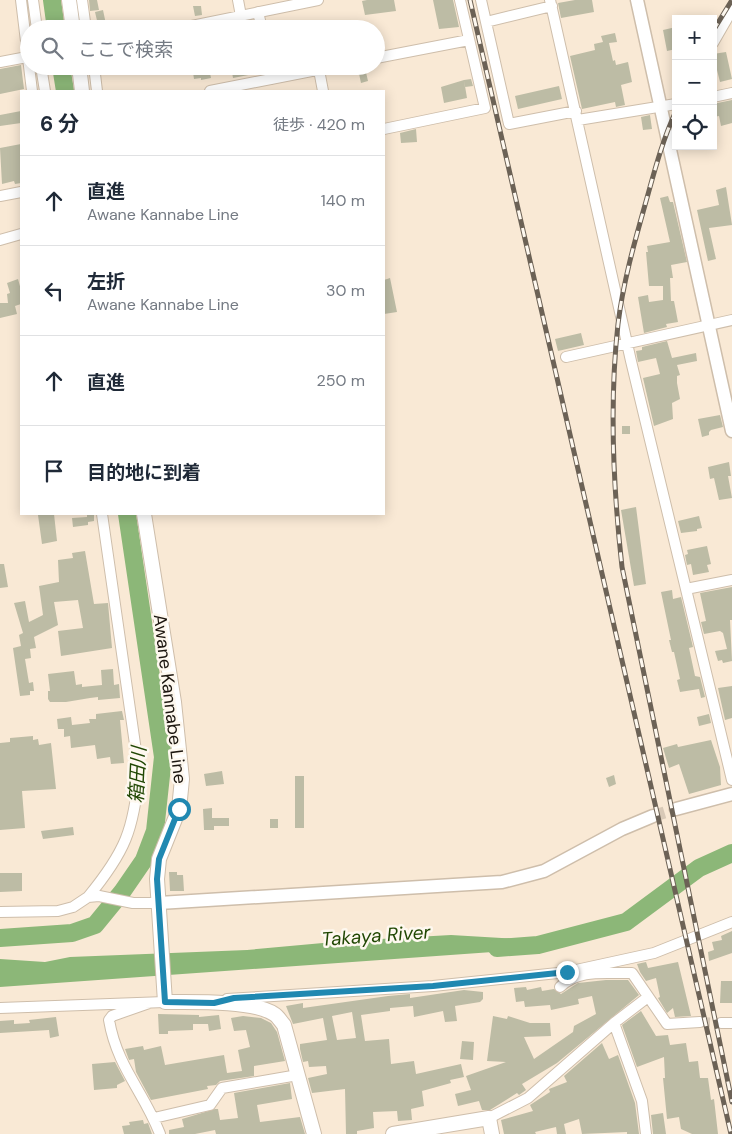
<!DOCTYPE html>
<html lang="ja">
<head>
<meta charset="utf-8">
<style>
	:root { --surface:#fff; --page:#f2f2f3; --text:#1f2937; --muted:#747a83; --line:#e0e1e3 }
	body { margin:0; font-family:"DM Sans","Noto Sans JP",sans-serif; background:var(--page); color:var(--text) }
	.controls { position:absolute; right:15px; top:15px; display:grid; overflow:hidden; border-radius:0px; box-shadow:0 2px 12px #0003 }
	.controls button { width:45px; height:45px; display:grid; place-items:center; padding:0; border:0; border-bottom:1px solid var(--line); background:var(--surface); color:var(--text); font:25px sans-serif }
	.stop { position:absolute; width:15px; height:15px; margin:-11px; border:4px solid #2088b1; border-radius:50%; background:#fff }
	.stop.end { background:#2088b1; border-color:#fff; box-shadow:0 1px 5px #0008 }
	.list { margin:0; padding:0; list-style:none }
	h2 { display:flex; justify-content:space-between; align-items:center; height:65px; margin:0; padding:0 20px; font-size:21px }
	h2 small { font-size:16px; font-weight:400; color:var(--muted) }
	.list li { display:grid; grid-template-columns:32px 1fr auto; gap:15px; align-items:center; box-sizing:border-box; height:90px; padding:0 20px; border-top:1px solid var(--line) }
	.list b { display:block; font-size:19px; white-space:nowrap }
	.list p { margin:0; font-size:16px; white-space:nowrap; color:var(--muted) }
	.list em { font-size:16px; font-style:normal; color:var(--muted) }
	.icon { flex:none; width:28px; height:28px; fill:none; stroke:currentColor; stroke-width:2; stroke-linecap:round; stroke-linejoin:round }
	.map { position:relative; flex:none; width:732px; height:1134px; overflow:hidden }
	.search { position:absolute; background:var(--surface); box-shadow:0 2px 12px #0003; left:20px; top:20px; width:365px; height:55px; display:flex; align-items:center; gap:12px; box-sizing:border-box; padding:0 18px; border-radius:28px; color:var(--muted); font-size:19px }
	.panel { position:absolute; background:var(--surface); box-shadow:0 2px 12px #0003; left:20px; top:90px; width:365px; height:425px; border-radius:0px }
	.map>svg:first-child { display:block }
	.water { fill:#8cb778 }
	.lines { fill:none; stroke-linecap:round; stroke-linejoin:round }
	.river { stroke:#8cb778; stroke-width:18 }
	.building { fill:#bdbca5; fill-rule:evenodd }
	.minor-tunnel { stroke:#d8c9b7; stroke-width:10; stroke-dasharray:10 5; stroke-linecap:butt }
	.tertiary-tunnel { stroke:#d8c9b7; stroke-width:12; stroke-dasharray:12 6; stroke-linecap:butt }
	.minor-casing { stroke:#cebeab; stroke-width:12 }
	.tertiary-casing { stroke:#cebeab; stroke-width:15 }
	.secondary-casing { stroke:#cebeab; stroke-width:16 }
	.minor { stroke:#fff; stroke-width:10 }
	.tertiary { stroke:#fff; stroke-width:12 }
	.secondary { stroke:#fff; stroke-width:14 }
	.rail-casing { stroke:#6c6256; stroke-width:5 }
	.rail { stroke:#fef8ef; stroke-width:3; stroke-dasharray:9; stroke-linecap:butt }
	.route { stroke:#2088b1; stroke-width:6 }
	.labels { text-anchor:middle; stroke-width:5; stroke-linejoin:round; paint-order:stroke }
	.street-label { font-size:18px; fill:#1c160f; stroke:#fef8ef }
	.water-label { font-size:19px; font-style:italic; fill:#214804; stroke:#fef8ef }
</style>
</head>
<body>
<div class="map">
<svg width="732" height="1134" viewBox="0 0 732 1134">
	<rect width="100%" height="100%" fill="#f9e9d5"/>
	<path class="water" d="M451,935L519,939L521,950L0,987V959L45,962L70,957L247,950L345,941Z"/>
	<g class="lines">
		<path class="river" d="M52,0L56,29
			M61,66L65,91
			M0,938L72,933L95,925L122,892L144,860L155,831L163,757L127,514
			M497,948L538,945L626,922L699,868L732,853"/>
	</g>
	<path class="building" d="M89,0H97L99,10L90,11Z
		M367,0H394L396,11L365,15L362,1Z
		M433,0H453L459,27L439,29Z
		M575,0H592L594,12L561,18L558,3Z
		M193,6H201L202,15L195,16Z
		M103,10L107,29H99L95,12Z
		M676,27V49L667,51L663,30Z
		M615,33L617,42L609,43L613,61L615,60L616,65L628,62L632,82L621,85L625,105L616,107L615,102L582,109L570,56L595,50L594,44L603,42L601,36Z
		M726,52L732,79L720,82L713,54Z
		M21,65L24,89L0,94V69Z
		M192,66H227L228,70L210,73L211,78L201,80V78L194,79Z
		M231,66H262L263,72L233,78Z
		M365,68L368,81L361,83L358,69Z
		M471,79L473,86L465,87L464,80Z
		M464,80L467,98L444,103L441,87Z
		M559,86L562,99L518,109L515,96Z
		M732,100V123L721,126L719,116L713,117V104Z
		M21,111V123L0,126V115Z
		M650,115L652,129L643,130L641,117Z
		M416,129L417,142L401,143L400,133Z
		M21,144V183L15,184L14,181L2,184L0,148Z
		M726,187L732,225L709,228L716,259L708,261L697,210L719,205L716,190Z
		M668,196L670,202H673L687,262L671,265L673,278H670L671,301H674L678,322L666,324L667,327L644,333L638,297L648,295L649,302L663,300V286H649L646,252H648L647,246L670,242L660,198Z
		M390,278L397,312L384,314V280Z
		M18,279L21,290V304L15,306L17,314L0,318V303H8L7,294L10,293L7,283Z
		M581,333L584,345L558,351L555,339Z
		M667,341L672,358L696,353L697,361L677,365L680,375L677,376V383L680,399L672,403L673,419L654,426L643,378L660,374L656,358L638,362L636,351L642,350V347Z
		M720,415L723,427L711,430L709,432V435L702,437L698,419Z
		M622,426H630V434H622Z
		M729,462L731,476H728L732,498L719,500L714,478L710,479L708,467Z
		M636,507L646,584L634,586L621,510Z
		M44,514H54L57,541L42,544L38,515Z
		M87,514H94V521L88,522V525L73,527L72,518L87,517Z
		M699,516L702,528L697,529V531L681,533L678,521Z
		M707,546L711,564L707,565L709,572L693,575L691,564L687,565L685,555L688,554L687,550Z
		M85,551L94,604L108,603L112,648L61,656L58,631L83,628L78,600L54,602L58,625L34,637L36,648L30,649L31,658L25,659L29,683L33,682L34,691H30V695L20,696L13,648L21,646L19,635L23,633L14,603L25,601L29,622L43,615L39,586L59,582L58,560L73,558L72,553Z
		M0,564H4L8,587L0,588Z
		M732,587V620H730L732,661L723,663L722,660L718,661L715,651L727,649L723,633L720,631L704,634L701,622L706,621L700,593Z
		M672,590L673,599L681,597L693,647L689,648L695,676L700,677L705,697L701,698L699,689L680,692L677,680L680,679L674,652H672L669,640H671L661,592Z
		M113,669L114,685L119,684L120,698L98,700V697L90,698L66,702H50L48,699V691H50L48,674L74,671L76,685L82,684V687L102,685L101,670Z
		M732,686V718L725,720L718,688Z
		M122,711L124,720H120L124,763L111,764L110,757L97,759L95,745L71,748L70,736L64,737V729H58L57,719L71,717L72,725L90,723L89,719H96V714Z
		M709,714L711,723L699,726L697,717Z
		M33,736V740L38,739L39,745L51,743L56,789L22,791L25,828L0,830V743L10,742V738Z
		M711,740L720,767L721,785L689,794L679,764L669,768L663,748L677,744L678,747Z
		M222,771L224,784L206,786L204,774Z
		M614,775L616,784L609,787L606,778Z
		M295,776H304V828H295Z
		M212,808V818H229V826H214V830H204L203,809Z
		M270,819H278V828H270Z
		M73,827L74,835L43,839L41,831Z
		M169,872H177V875H183L184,891H170Z
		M0,873H22V891L0,892Z
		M732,931V953L709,961L708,952L714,950L712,942L722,940L721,936Z
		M646,962L648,968L678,962L691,1016L675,1017L673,1008L667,1013L658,998L660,997L656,978L646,981L640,972L637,964Z
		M606,980H628L639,995L557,1063L522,1084L526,1090L519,1095L517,1093L490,1110H482L479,1101L458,1106L455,1094L471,1090L466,1076L506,1062L487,1061L493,1016L507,1019L508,1016L530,1023H550L551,1036L524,1037L534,1059L573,1032L574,1026L596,1014L592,996L578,999L579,1004L551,1010L550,1005L525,1007L524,1001L516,1002L514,988L526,987L527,990L541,987L542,991L554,989L561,994L578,983Z
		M721,981H732V1003H720Z
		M464,990L483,992V999L480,1002L455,1006L457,1021L445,1022L443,1011L414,1017L413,1006L390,1008V1011L361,1015L365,1041L389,1039L391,1064L414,1061L416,1074L461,1064L464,1077L450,1080L451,1083L422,1091L424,1106L411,1109L412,1120L398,1121L397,1111L373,1112L374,1128L357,1131V1134H346L345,1089L312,1093L308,1078L327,1074L326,1066L309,1067L308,1061L303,1062L300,1049V1044L327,1040L323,1018L293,1024L286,1006L303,1003V1008L388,996L410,994V998ZM352,1012L356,1038L337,1040L332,1016Z
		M641,1011L656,1036L668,1035L670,1045L686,1043L689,1062L698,1061L700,1078H708L711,1100L714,1099L718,1134H692L681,1129L679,1117L667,1119L663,1078H665L664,1057L637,1067L622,1025Z
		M158,1014L199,1015V1017L219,1015L221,1029L209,1031L208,1024H193V1030L168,1031V1034H159Z
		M243,1016L261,1018L271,1023L277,1032L285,1061L254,1066V1076L220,1081L216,1085L207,1086L208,1089L151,1100L136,1072L134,1059L129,1060L125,1049L143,1046L144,1050L161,1046L165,1065L224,1055L227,1073L242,1071L238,1050L250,1047L246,1030L234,1031L231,1018Z
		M56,1017L59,1036L50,1038L49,1030L0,1033V1021L14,1020V1024L30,1023L29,1020Z
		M462,1041L474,1042L473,1060L460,1059Z
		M602,1043L609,1059L618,1055L635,1103L639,1134H627V1132L582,1134L579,1119L564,1124L566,1134H557L556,1127L535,1132L536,1134H504L501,1120L533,1111L530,1105L550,1092L549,1089L567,1082L564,1076Z
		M115,1062L125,1081L117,1085V1088L94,1090L92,1064Z
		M290,1083L292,1099L257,1105L260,1122L300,1117L305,1134H216L215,1130L195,1134H169V1130L184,1127L182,1119L215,1109H218L220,1120L238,1118L234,1093Z
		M663,1113L666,1134H653L651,1115Z
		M143,1120L144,1124L148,1123L152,1134H124L122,1126L130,1125L129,1122Z"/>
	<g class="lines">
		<path class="minor-tunnel" d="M700,1022L721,1023"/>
		<path class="tertiary-tunnel" d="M653,816L676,809"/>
		<g class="minor-casing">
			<path id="minor" d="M21,0L32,91
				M33,0L37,29
				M82,0L86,29
				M238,0L241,16
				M481,0L509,124L576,111
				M550,0L631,361L732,780
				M258,12L262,29
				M486,22L552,6
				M177,29L318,0
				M713,43L732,10
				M376,58L469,40
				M0,62L27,57
				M41,66L45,91
				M94,66L97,91
				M269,66L272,79
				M319,70L323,91
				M210,91L337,66
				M713,97L732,93
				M578,120L676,104
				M384,129L485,108L460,0
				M0,196L21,192
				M0,240L21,234
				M566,357L732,320
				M686,589L732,580
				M88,897C125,852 134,830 139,772L102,514
				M0,912L58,911L73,907L88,897L99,896L133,903H159
				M560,987C579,968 607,974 632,973L667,1024L700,1022
				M227,999L433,986L567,972L654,953L732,922
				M149,1003L112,1016L109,1020C117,1067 144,1092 160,1134
				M0,1008L165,1002
				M614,1023L642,1101L646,1134
				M721,1023H732
				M154,1118L210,1105L222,1088L298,1075
				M489,1118L528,1098L614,1023L648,997"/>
		</g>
		<g class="tertiary-casing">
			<path id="tertiary" d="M637,0L732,431
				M676,809L732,794
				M159,903L502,882L544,871L622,829L653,816"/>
		</g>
		<g class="secondary-casing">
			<path id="secondary" d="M69,0L73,29
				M79,66L82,91
				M144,514L174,702L182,779L179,809L159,859L157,879L165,1002C191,1002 253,1000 274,1014C278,1016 281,1022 284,1025L314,1134
				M393,1134L489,1118L492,1134"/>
		</g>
		<use href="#minor" class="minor"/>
		<use href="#tertiary" class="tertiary"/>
		<use href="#secondary" class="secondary"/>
		<g class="rail-casing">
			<path id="rail" d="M470,0L731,1134
				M713,31L732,0
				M676,111C662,141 654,173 645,205C634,244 623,283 618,324C609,405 613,486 622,567L732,1102"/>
		</g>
		<use href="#rail" class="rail"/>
	</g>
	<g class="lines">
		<path class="route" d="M179,809L159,859L157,879L165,1002L214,1003L234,998L433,986L567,972"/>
	</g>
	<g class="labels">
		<g class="street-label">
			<text transform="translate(170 699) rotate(83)" y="6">Awane Kannabe Line</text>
		</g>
		<g class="water-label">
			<text transform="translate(137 775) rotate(-87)" y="7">箱田川</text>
			<text transform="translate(376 935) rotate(-4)" y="7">Takaya River</text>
		</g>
	</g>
</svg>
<div class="controls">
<button>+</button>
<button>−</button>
<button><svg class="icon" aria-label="locate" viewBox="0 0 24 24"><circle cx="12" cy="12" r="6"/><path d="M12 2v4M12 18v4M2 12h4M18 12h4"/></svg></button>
</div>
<div class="stop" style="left:179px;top:809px"></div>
<div class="stop end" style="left:567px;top:972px"></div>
<div class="search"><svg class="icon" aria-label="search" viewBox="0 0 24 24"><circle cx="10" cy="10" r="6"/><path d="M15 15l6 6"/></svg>ここで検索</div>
<section class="panel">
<h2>6 分<small>徒歩 · 420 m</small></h2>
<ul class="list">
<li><svg class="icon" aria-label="ahead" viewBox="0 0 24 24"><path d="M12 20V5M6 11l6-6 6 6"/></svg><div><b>直進</b><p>Awane Kannabe Line</p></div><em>140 m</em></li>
<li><svg class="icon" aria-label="left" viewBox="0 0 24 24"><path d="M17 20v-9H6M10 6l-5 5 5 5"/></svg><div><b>左折</b><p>Awane Kannabe Line</p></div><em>30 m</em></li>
<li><svg class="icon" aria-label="ahead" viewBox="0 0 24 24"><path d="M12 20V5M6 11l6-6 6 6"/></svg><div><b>直進</b></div><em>250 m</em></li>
<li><svg class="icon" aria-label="arrive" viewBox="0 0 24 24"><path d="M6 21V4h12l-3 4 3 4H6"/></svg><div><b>目的地に到着</b></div></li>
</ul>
</section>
</div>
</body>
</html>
